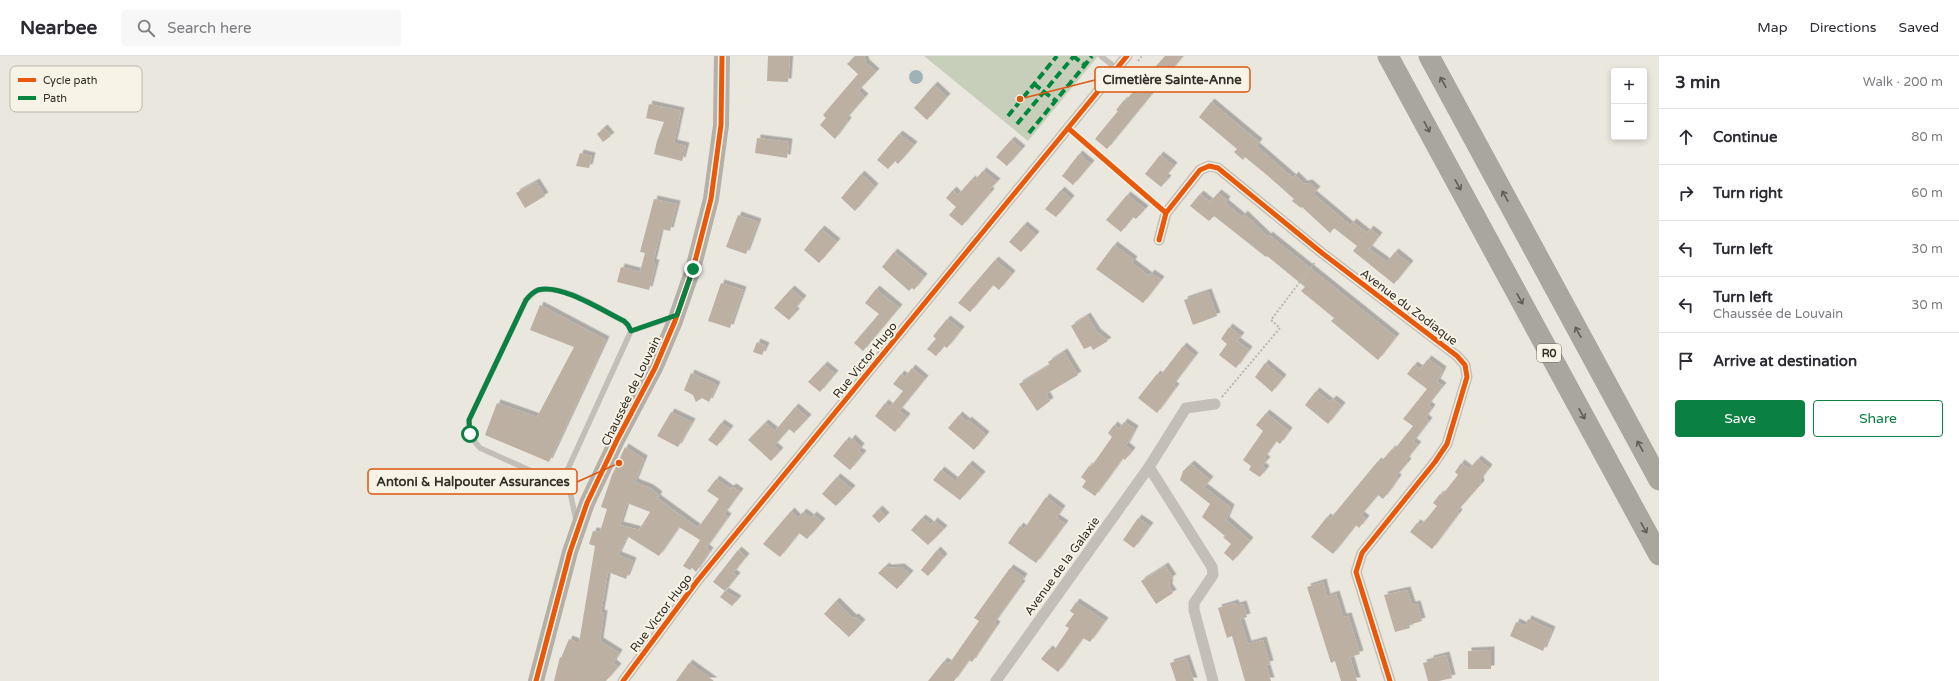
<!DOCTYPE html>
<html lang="en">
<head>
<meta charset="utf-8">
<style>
	:root { --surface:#fff; --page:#f7f7f7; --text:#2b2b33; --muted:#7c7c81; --line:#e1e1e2; --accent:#0b8043 }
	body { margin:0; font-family:"Varela Round",sans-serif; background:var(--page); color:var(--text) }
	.controls { position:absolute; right:12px; top:12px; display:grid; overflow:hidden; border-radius:4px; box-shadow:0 2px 6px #0003 }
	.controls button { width:36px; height:36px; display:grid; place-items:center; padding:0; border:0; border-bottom:1px solid var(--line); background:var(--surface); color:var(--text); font:20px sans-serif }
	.stop { position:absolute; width:12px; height:12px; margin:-9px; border:3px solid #0b8043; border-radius:50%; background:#fff }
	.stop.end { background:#0b8043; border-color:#fff; box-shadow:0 1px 4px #0008 }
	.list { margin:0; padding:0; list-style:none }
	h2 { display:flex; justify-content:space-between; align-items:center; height:52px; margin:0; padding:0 16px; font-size:17px }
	h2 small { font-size:13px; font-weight:400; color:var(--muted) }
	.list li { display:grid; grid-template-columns:26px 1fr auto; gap:12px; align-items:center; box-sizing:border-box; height:56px; padding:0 16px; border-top:1px solid var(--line) }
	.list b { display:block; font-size:15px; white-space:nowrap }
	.list p { margin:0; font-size:13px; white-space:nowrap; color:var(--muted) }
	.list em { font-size:13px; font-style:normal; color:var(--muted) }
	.actions { display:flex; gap:8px; padding:12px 16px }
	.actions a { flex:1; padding:9px 0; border:1px solid var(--accent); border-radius:4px; text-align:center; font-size:14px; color:var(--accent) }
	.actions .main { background:var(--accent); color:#fff }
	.icon { flex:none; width:22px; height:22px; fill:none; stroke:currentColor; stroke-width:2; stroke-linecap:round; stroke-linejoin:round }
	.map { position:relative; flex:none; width:1659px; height:625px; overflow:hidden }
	header { display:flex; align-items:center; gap:24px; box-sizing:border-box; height:56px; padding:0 20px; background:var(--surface); border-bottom:1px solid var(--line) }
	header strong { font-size:19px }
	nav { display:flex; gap:22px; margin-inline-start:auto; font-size:14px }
	.search { width:280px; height:36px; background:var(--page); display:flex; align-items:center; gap:10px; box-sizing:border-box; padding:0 14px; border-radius:4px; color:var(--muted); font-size:15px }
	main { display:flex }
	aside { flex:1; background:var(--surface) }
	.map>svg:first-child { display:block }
	.green { fill:#c7cfba }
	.water { fill:#9eb2b8 }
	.building { fill:#bcb0a2; fill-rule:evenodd; filter:url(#shadow) }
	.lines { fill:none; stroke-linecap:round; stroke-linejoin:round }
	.path { stroke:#bcb8b1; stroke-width:2; stroke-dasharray:2 2; stroke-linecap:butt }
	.service { stroke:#c3bfb8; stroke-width:5.5 }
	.minor { stroke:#c3bfb8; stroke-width:11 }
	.secondary { stroke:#b4b0a9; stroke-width:16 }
	.motorway { stroke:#a9a69e; stroke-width:21 }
	.quiet { stroke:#00873e; stroke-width:4; stroke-dasharray:8 4; stroke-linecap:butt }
	.cycleway-casing { stroke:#f7f3e6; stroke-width:8 }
	.cycleway { stroke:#e8590c; stroke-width:5 }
	.oneway { stroke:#625e57 }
	.route { stroke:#0b8043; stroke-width:5 }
	.labels { text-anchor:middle; stroke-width:4; stroke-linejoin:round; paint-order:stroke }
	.shield { fill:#f7f3e6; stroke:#6e6960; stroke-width:1 }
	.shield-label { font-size:11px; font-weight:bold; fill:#332e27 }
	.street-label { font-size:12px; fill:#332e27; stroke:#f7f3e6 }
	.key { fill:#f7f3e6; stroke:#bcb8ad; stroke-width:1 }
	.key-label { font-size:11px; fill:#332e27 }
	.leader { fill:none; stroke:#df570d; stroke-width:1.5 }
	.callout-dot { fill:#df570d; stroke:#f7f3e6; stroke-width:1.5 }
	.callout { fill:#f7f3e6; stroke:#df570d; stroke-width:1.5 }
	.callout-label { font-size:13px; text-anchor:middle; font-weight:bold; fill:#332e27 }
</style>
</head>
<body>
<header>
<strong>Nearbee</strong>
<div class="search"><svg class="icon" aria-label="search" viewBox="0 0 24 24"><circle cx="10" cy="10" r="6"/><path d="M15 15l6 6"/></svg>Search here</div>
<nav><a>Map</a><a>Directions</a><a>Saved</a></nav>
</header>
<main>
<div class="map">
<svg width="1659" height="625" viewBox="0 0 1659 625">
	<defs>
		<filter id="shadow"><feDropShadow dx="3.5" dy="-3.5" stdDeviation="0" flood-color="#0004"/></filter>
	</defs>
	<rect width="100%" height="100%" fill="#eae7df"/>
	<path class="green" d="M924,0H1098L1028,85Z"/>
	<path class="water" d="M909 21a7 7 0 1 1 14 0a7 7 0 1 1-14 0Z"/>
	<path class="building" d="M768,0H790L788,26L767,25Z
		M855,0H864L866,7L876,16L858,35L865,41L846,63L848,65L835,83L820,69L826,62L823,59L858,18L847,8Z
		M1165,0H1183L1107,93L1095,83L1118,55L1116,54L1124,44L1125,45Z
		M934,29L947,41L927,64L914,52Z
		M1211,46L1259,86L1256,90L1293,122L1295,119L1304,128L1309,127L1317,134L1313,138L1350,169L1353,166L1367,177L1370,173L1379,180L1369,193L1387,206L1395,196L1410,208L1394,228L1353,195L1357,190L1334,172L1330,177L1302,151L1301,152L1292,145L1294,143L1268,120L1245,101L1243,104L1234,96L1237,93L1199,61Z
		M649,48L681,55L674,87L686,90L682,105L654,98L657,85L664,66L646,62Z
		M604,72L611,80L603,86L597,78Z
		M899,78L914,89L898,108L895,105L888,113L877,104Z
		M757,82L789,86L787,102L755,97Z
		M1011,84L1022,93L1007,110L996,101Z
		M580,97L592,100L589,112L576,110Z
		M1079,98L1091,108L1073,129L1062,120Z
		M1160,99L1174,110L1165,121L1168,123L1161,131L1145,118Z
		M983,115L997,126L989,134L991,136L962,170L949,159L956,151L946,142L953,134L958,139L972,123L974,125Z
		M861,118L875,131L855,155L841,142Z
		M536,126L545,140L525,152L516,137Z
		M1061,134L1071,143L1056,161L1045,153Z
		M1218,137L1227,144L1225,147L1242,161L1244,158L1268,181L1269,179L1396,281L1378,304L1331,265L1334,262L1301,235L1305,231L1267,200L1266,201L1214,160L1209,165L1190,150L1200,138L1210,146Z
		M1127,139L1145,153L1136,163L1133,161L1121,176L1106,164Z
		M654,143L677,148L670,175L661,173L653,207H656L649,234L617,226L621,211L640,216L645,197L640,196Z
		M738,159L758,166L746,198L726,191Z
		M1024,169L1036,179L1021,196L1009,186Z
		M821,173L837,186L819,207L804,194Z
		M1114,189L1134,204L1132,207L1149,220L1151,217L1161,224L1143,247L1096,213Z
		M894,196L924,221L914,234L912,232L909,235L882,211Z
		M995,204L1012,218L999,234L993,229L970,256L958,247Z
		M721,227L743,234L730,272L708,265Z
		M791,233L803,243L794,254L796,256L789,264L774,252Z
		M876,233L899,252L863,295L854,287L879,258L865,247Z
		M1208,236L1217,260L1193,269L1184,244Z
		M540,249L606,284L549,406L485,379L497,347L537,361L574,291L530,274Z
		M1087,260L1097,276L1108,285L1093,294L1091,290L1084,293L1071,270Z
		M947,263L961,274L947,292L944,290L936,300L927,293L936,283L933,280Z
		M1229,271L1241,280L1237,285L1249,294L1236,312L1219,299L1227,288L1221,283Z
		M757,286L766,290L762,299L753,296Z
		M1183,290L1195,300L1173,329L1176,331L1157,357L1138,342L1157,318L1160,320Z
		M1064,296L1078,319L1046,338L1050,345L1037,355L1019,328L1050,309L1048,306Z
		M1428,303L1443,314L1437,326L1443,330L1428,349L1432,352L1425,362L1429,365L1413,386L1418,389L1406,404L1408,406L1396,420L1398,422L1390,434L1383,443L1378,439L1361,459L1366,463L1359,472L1356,469L1333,498L1311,481L1327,461L1330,463L1378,405L1380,407L1392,393L1394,394L1413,370L1403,363L1427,333L1407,318L1414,309L1420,313Z
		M1265,307L1283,322L1272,336L1255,321Z
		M824,309L835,318L820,336L808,326Z
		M912,312L925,323L899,355L907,361L895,376L875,360L885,347L890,351L903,335L893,328L901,318L905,321Z
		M691,317L717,329L709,346L702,342L696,346L693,339L684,334Z
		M1316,335L1330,346L1333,343L1342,350L1328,368L1305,349Z
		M795,351L808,362L794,377L789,373L774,390L780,395L771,405L748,384L765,367L775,375Z
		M671,356L692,366L678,391L657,380Z
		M1266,357L1289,375L1280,388L1276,385L1264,402L1267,404L1262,410L1266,413L1260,421L1249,414L1251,410L1243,404L1263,375L1256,369Z
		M959,359L967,366L968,364L986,379L974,394L948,372Z
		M1124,366L1135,373L1126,390L1132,395L1125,404L1123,402L1095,440L1082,431L1086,425L1081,421L1089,410L1091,411L1112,381L1108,377L1114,369L1119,373Z
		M721,367L730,373L717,390L708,384Z
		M852,382L861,391L858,395L863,398L850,414L833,400L846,384L848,387Z
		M625,391L644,403L635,426L650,432L659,439L657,442L698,472L719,443L707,435L716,423L730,433L733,431L740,436L724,458L728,461L706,492L710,495L696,516L692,512L690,514L683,510L700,484L679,471L659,500L627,480L618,499L633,505L626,523L608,516L601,557L604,558L600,585L619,597L613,607L618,611L606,625H554L560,601L561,602L569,583L579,587L595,490L589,488L593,475L600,476L607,453L601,451L612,419ZM627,447L650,456L639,474L620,469Z
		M1478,403L1489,412L1480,424L1481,428L1457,455L1459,457L1432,493L1410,476L1417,467L1420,469L1425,465L1437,450L1433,447L1440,438L1442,439L1458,419L1455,416L1461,407L1469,413Z
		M969,408L982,419L960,444L933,424L941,414L955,425Z
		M1191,408L1210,424L1204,431L1231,452L1226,464L1250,485L1233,505L1224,497L1231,488L1223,481L1225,480L1202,461L1210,448L1180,424L1183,415Z
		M837,421L852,433L836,450L822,438Z
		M1046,441L1062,453L1056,462L1065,468L1036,507L1008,487L1020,470L1024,473Z
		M879,453L886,460L879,467L872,460Z
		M791,455L798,462L803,456L811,462L813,459L822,466L807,483L799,477L780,501L763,488Z
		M922,462L931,469L934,465L944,473L928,489L911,474Z
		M1138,462L1150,470L1134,492L1123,484Z
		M738,494L746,501L733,517L737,520L725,535L738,543L732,550L720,541L725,535L713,526Z
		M937,494L944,501L928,520L921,514Z
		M886,510L888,512L901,511L910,518L897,533L878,517Z
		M1165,510L1173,522L1170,523L1169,531L1173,537L1156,548L1141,525Z
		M1010,512L1024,521L1020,527L1022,528L994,567L997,569L982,591L972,606L969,604L954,625H928L944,605L949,608L979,565L974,562Z
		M1323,526L1327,541L1336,538L1343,561L1348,560L1360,598L1350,601L1357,625H1341L1335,605L1331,607L1307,531Z
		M1407,534L1412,549L1417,548L1422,565L1409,569L1410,572L1395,576L1384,539Z
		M836,545L853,562L855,561L862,567L849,581L824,558Z
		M1076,546L1105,565L1090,586L1083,582L1058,616L1041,603L1049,593L1053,596L1069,572L1065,570L1074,558L1070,555Z
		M1235,547L1236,550L1243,548L1247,561L1240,563L1248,588L1263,584L1270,608L1266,609L1271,625H1245L1232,580L1227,582L1218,552Z
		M1528,563L1552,574L1543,595L1510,580L1516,566L1525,570Z
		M1491,594V613H1468V595Z
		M1446,599L1452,622L1439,625H1428L1423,607L1430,605V603Z
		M1186,602L1194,625H1176L1170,607Z
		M689,607L714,625H676Z"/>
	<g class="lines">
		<path class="path" d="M1138,5L1142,0
			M1222,341L1280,272L1271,264L1315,206"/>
		<path class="service" d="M1101,0L1117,13
			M631,275L566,417L556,422H547L480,392C472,383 468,376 469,364L526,244L537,234C567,229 598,252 624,265L628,269L631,275L673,261
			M566,417L576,464"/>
		<path class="minor" d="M1159,184L1166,157L1200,114L1209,110L1218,112L1322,197L1457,300L1465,309L1467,321L1447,388L1435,406L1362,497L1356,516L1390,625
			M623,625L698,524L1127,0
			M996,625L1149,411
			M1213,625L1194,554V547L1213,519L1212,511L1149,411L1186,352L1215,348"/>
		<path class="secondary" d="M536,625L570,496L587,447L617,384L655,312L675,265L693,213L711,143L721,69L722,0"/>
		<path class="motorway" d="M1388,0L1659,499
			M1429,0L1659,424"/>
		<path class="quiet" d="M1073,0L1085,9L1092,0
			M1034,28L1056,45
			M1008,60L1057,0
			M1017,68L1074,0
			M1029,77L1085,9"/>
		<g class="cycleway-casing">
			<path id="cycleway" d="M1068,72L1166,157
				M1159,184L1166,157L1200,114L1209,110L1218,112L1322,197L1457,300L1465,309L1467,321L1447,388L1435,406L1362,497L1356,516L1390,625
				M536,625L570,496L587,447L617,384L655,312L675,265L693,213L711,143L721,69L722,0
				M623,625L698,524L1127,0"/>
		</g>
		<use href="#cycleway" class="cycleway"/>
	</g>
	<defs><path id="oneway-shaft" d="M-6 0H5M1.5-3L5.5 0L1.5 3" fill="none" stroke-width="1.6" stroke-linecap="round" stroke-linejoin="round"/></defs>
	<g class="oneway">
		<use href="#oneway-shaft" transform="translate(1443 26) rotate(-119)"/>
		<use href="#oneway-shaft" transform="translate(1427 71) rotate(62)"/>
		<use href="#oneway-shaft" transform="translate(1458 129) rotate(61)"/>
		<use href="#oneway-shaft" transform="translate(1505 140) rotate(-119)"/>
		<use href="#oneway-shaft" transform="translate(1520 243) rotate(61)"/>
		<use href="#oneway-shaft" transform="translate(1578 276) rotate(-119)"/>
		<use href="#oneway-shaft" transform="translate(1582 358) rotate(61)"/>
		<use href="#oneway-shaft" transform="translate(1640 390) rotate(-119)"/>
		<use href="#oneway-shaft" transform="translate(1644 472) rotate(61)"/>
	</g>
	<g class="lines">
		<path class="route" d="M470,378L469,364L526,244C529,240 533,236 538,234C560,227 603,255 624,265L628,269L631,275L677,259L693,213"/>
	</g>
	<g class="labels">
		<rect class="shield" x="1537" y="288" width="24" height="18" rx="3"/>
		<g class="shield-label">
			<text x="1549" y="301">R0</text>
		</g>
		<g class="street-label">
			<text transform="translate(1409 251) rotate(37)" y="4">Avenue du Zodiaque</text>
			<text transform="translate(865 304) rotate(-51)" y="4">Rue Victor Hugo</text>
			<text transform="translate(631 335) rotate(-64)" y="4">Chaussée de Louvain</text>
			<text transform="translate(1062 510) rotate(-54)" y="4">Avenue de la Galaxie</text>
			<text transform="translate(661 557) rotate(-53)" y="4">Rue Victor Hugo</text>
		</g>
	</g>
	<rect x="10" y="10" width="132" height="46" rx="6" class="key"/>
	<rect x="18" y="22" width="18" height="4" fill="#e8590c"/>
	<rect x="18" y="40" width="18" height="4" fill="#00873e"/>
	<g class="key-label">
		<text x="43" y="28">Cycle path</text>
		<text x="43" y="46">Path</text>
	</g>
	<path class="leader" d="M1020 43L1095 24M619 407L577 426"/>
	<g class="callout-dot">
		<circle cx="1020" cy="43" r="4"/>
		<circle cx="619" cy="407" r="4"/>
	</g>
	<g class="callout">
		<rect x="1095" y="11" width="155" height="25" rx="4"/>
		<rect x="368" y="413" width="209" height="25" rx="4"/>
	</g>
	<g class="callout-label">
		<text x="1172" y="28">Cimetière Sainte-Anne</text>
		<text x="473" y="430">Antoni &amp; Halpouter Assurances</text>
	</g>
</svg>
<div class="controls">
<button>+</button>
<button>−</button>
</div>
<div class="stop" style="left:470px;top:378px"></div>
<div class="stop end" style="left:693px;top:213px"></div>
</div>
<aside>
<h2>3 min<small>Walk · 200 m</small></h2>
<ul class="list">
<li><svg class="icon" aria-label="ahead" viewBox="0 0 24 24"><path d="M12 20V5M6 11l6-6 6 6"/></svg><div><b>Continue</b></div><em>80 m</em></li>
<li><svg class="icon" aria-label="right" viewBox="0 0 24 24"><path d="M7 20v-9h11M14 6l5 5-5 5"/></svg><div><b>Turn right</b></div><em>60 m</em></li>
<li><svg class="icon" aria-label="left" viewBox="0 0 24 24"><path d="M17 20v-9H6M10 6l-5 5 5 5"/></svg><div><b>Turn left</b></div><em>30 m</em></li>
<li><svg class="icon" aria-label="left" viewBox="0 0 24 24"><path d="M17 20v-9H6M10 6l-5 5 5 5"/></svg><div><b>Turn left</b><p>Chaussée de Louvain</p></div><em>30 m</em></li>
<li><svg class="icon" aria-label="arrive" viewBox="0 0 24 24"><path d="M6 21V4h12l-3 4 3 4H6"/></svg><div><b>Arrive at destination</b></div></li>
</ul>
<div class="actions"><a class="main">Save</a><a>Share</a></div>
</aside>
</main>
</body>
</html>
